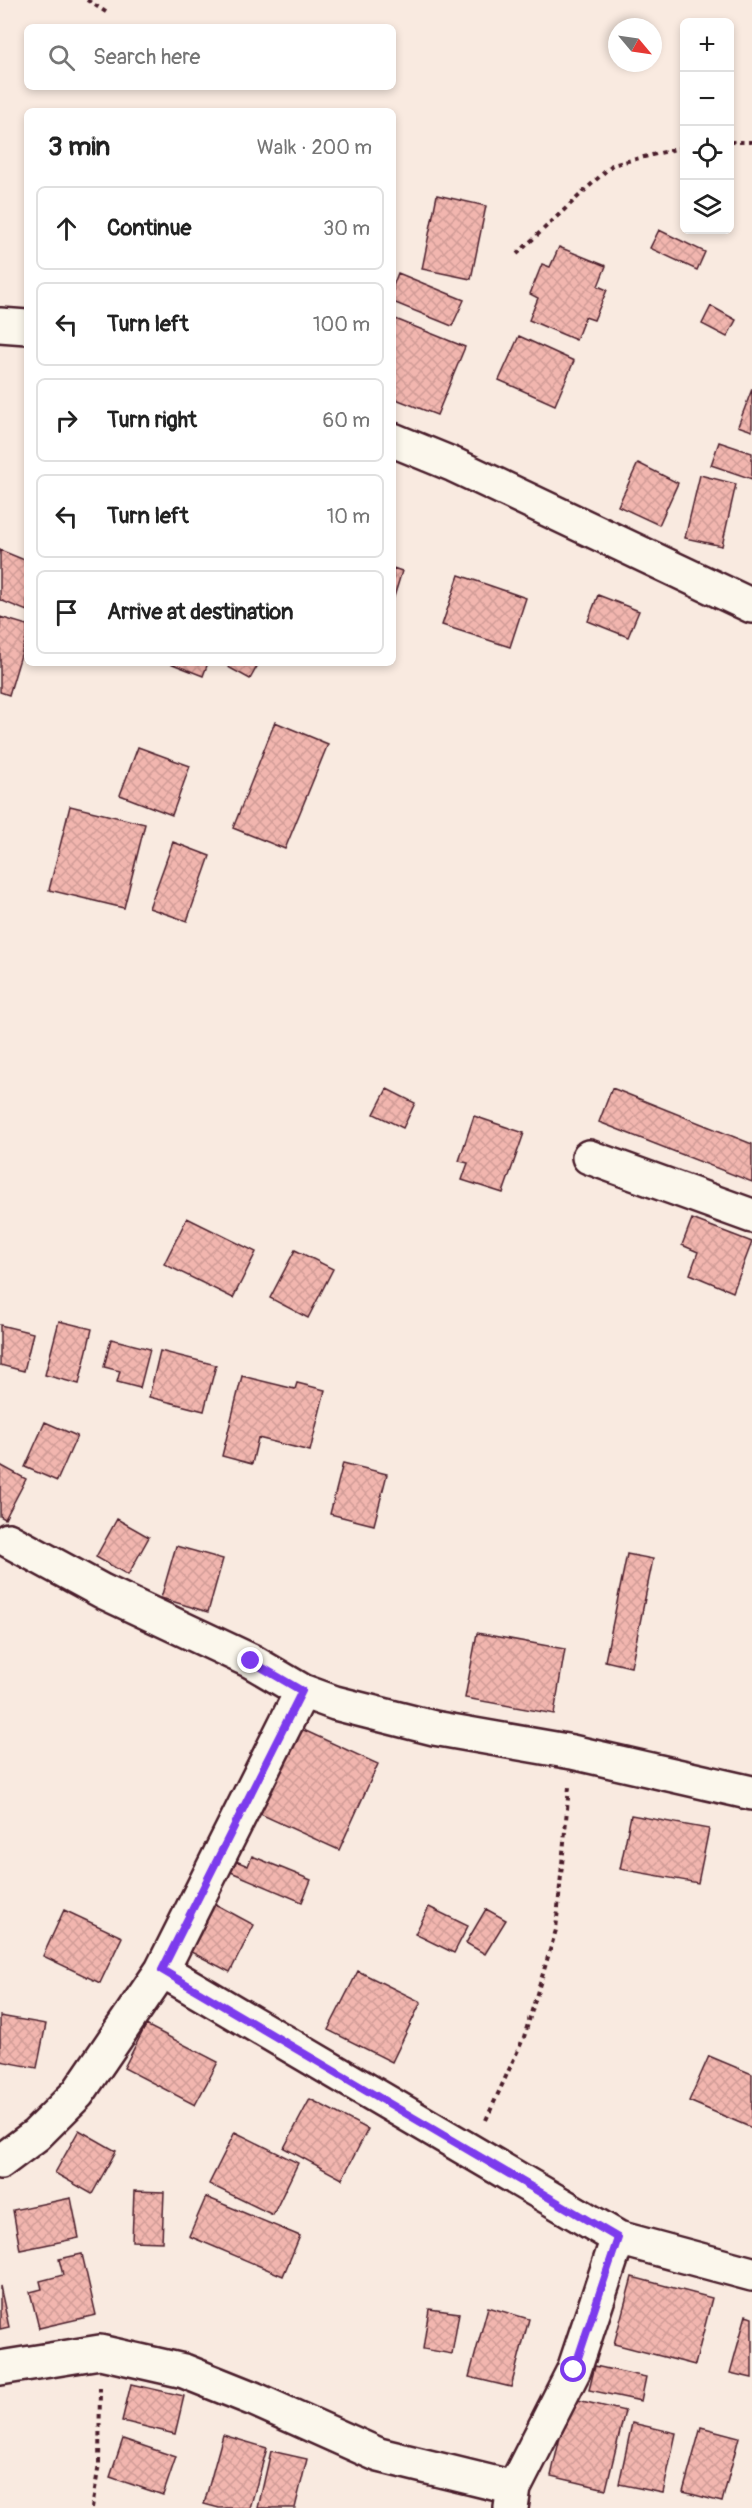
<!DOCTYPE html>
<html lang="en">
<head>
<meta charset="utf-8">
<style>
	:root { --surface:#fff; --page:#f2f2f2; --text:#222; --muted:#767676; --line:#e0e0e0 }
	body { margin:0; font-family:Pangolin,sans-serif; background:var(--page); color:var(--text) }
	.controls { position:absolute; right:18px; top:18px; display:grid; overflow:hidden; border-radius:9px; box-shadow:0 3px 9px #0003 }
	.controls button { width:54px; height:54px; display:grid; place-items:center; padding:0; border:0; border-bottom:2px solid var(--line); background:var(--surface); color:var(--text); font:30px sans-serif }
	.compass { position:absolute; left:608px; top:18px; width:54px; height:54px; border-radius:50%; background:var(--surface); box-shadow:0 3px 9px #0003; rotate:119deg }
	.stop { position:absolute; width:18px; height:18px; margin:-14px; border:4px solid #7c3aed; border-radius:50%; background:#fff }
	.stop.end { background:#7c3aed; border-color:#fff; box-shadow:0 2px 6px #0008 }
	.list { margin:0; padding:0; list-style:none }
	h2 { display:flex; justify-content:space-between; align-items:center; height:78px; margin:0; padding:0 24px; font-size:26px }
	h2 small { font-size:20px; font-weight:400; color:var(--muted) }
	.list li { display:grid; grid-template-columns:39px 1fr auto; gap:18px; align-items:center; box-sizing:border-box; height:84px; margin:0 12px 12px; padding:0 12px; border:2px solid var(--line); border-radius:9px }
	.list b { display:block; font-size:22px; white-space:nowrap }
	.list em { font-size:20px; font-style:normal; color:var(--muted) }
	.icon { flex:none; width:33px; height:33px; fill:none; stroke:currentColor; stroke-width:2; stroke-linecap:round; stroke-linejoin:round }
	.map { position:relative; flex:none; width:752px; height:2508px; overflow:hidden }
	.search { position:absolute; background:var(--surface); box-shadow:0 3px 9px #0003; left:24px; top:24px; width:372px; height:66px; display:flex; align-items:center; gap:15px; box-sizing:border-box; padding:0 21px; border-radius:9px; color:var(--muted); font-size:22px }
	.panel { position:absolute; background:var(--surface); box-shadow:0 3px 9px #0003; left:24px; top:108px; width:372px; height:558px; border-radius:9px }
	.map>svg:first-child { display:block }
	.building { fill:url(#building-cross-hatch); stroke:#4a1f2b; stroke-width:1.5 }
	.lines { fill:none; stroke-linecap:round; stroke-linejoin:round }
	.minor-casing { stroke:#4a1f2b; stroke-width:38 }
	.path { stroke:#4a1f2b; stroke-width:4; stroke-dasharray:4.5 4.5; stroke-linecap:butt }
	.minor { stroke:#fbf7ec; stroke-width:33 }
	.route { stroke:#7c3aed; stroke-width:8 }
</style>
</head>
<body>
<div class="map">
<svg width="752" height="2508" viewBox="0 0 752 2508">
	<defs>
		<pattern id="building-cross-hatch" width="8" height="8" patternUnits="userSpaceOnUse" patternTransform="scale(1.5)"><rect width="8" height="8" fill="#f2b6af"/><path d="M0 0l8 8M0 8l8-8" fill="none" stroke="#d19c97"/></pattern>
	</defs>
	<rect width="100%" height="100%" fill="#f9eae0"/>
	<filter id="ink" filterUnits="userSpaceOnUse"><feTurbulence type="fractalNoise" baseFrequency=".0167" numOctaves="2"/><feDisplacementMap in="SourceGraphic" scale="12" xChannelSelector="R" yChannelSelector="G"/><feConvolveMatrix kernelMatrix="1 2 1 2 8 2 1 2 1" color-interpolation-filters="sRGB"/></filter>
	<g filter="url(#ink)">
		<path class="building" d="M437,195L486,206L471,279L422,269Z
			M659,230L705,252L697,270L650,248Z
			M559,247L606,266L598,286L607,290L594,320L585,317L576,340L529,320L538,298L530,294L542,264L550,267Z
			M398,273L464,300L452,326L393,302V286Z
			M711,306L736,320L727,337L702,324Z
			M393,318L465,347L437,415L393,398Z
			M519,336L574,361L555,405L499,380Z
			M752,389V431L738,426Z
			M719,442L752,453V479L711,465Z
			M638,463L678,483L659,525L618,506Z
			M700,475L736,484L722,546L685,538Z
			M0,550L27,561V611L0,600Z
			M393,568L402,571L393,600Z
			M459,575L526,598L510,647L442,625Z
			M598,595L639,611L628,637L588,621Z
			M0,617L27,625V635L9,695L0,692Z
			M170,663H208L203,676Z
			M230,663H259L250,679L228,667Z
			M275,722L328,744L285,849L233,828Z
			M138,747L190,766L172,815L120,795Z
			M70,806L145,824L124,908L49,890Z
			M173,842L210,856L187,921L149,908Z
			M612,1088L752,1144V1182L599,1122Z
			M387,1089L415,1103L403,1128L374,1114Z
			M474,1116L524,1133L503,1193L462,1180L468,1163L459,1161Z
			M187,1218L256,1252L233,1298L164,1264Z
			M692,1219L752,1242L733,1292L690,1274L698,1252L682,1245Z
			M295,1250L333,1269L308,1318L270,1298Z
			M59,1321L92,1329L79,1384L45,1375Z
			M0,1325L33,1333L24,1371L0,1365Z
			M111,1339L150,1349L140,1388L117,1382L120,1371L104,1367Z
			M160,1351L216,1365L204,1411L149,1397Z
			M242,1376L295,1389L297,1383L325,1390L310,1451L258,1438L252,1464L222,1456Z
			M45,1422L77,1436L57,1481L25,1467Z
			M343,1463L387,1474L374,1525L330,1514Z
			M0,1465L26,1479L5,1519L0,1516Z
			M117,1519L149,1537L128,1575L96,1557Z
			M176,1546L223,1559L208,1612L161,1598Z
			M627,1554L653,1559L631,1667L605,1661Z
			M477,1633L565,1649L554,1714L465,1698Z
			M297,1727L378,1764L339,1850L258,1813Z
			M631,1815L709,1829L698,1883L620,1869Z
			M252,1856L311,1880L302,1902L231,1872L236,1861L248,1866Z
			M215,1904L254,1925L230,1972L191,1952Z
			M429,1907L468,1926L454,1953L415,1934Z
			M486,1909L506,1920L485,1954L466,1943Z
			M64,1910L122,1937L100,1983L43,1956Z
			M358,1971L421,2002L392,2062L328,2030Z
			M0,2016L46,2024L37,2068L0,2061Z
			M146,2025L218,2062L195,2105L124,2068Z
			M709,2056L752,2074V2128L689,2101Z
			M310,2099L368,2129L342,2179L284,2148Z
			M79,2130L116,2151L92,2194L55,2173Z
			M235,2132L298,2163L273,2215L209,2184Z
			M134,2191L164,2192L162,2242L132,2241Z
			M206,2197L300,2236L283,2276L189,2236Z
			M71,2198L79,2238L20,2250L13,2210Z
			M82,2254L96,2315L39,2328L30,2292L42,2289L40,2281L63,2275L59,2259Z
			M632,2277L712,2298L695,2365L614,2344Z
			M0,2286L9,2327L0,2329Z
			M488,2307L529,2319L511,2387L469,2377Z
			M429,2309L459,2313L452,2354L423,2349Z
			M746,2315L752,2317V2378L730,2373Z
			M595,2366L646,2377L641,2401L589,2390Z
			M131,2384L184,2396L175,2434L122,2421Z
			M569,2398L625,2411L606,2489L551,2476Z
			M632,2423L676,2433L663,2493L619,2484Z
			M701,2427L739,2437L722,2502L683,2492Z
			M223,2435L267,2448L250,2508H219L204,2504Z
			M123,2439L176,2457L163,2495L110,2477Z
			M271,2451L307,2459L295,2508H258Z"/>
		<g class="lines">
			<g class="minor-casing">
				<path id="minor" d="M0,325L27,327
					M393,440L454,465L752,606
					M589,1157L752,1216
					M8,1540L102,1591L251,1661L302,1691L335,1703L434,1728L572,1752L752,1793
					M162,1970L618,2238L752,2274
					M0,2162L36,2135L78,2093L162,1970L302,1691
					M0,2368L100,2352L184,2371L254,2399L379,2455L514,2488
					M511,2508L514,2488L574,2370L618,2238"/>
			</g>
			<path class="path" d="M87,0L109,14
				M730,142H752
				M517,254L612,165L684,147
				M486,2120L524,2037L556,1930L569,1787
				M92,2508L99,2464L100,2388"/>
			<use href="#minor" class="minor"/>
		</g>
	</g>
	<g class="lines" filter="url(#ink)">
		<path class="route" d="M251,1661L302,1691L162,1970L618,2238L574,2370"/>
	</g>
</svg>
<div class="controls">
<button>+</button>
<button>−</button>
<button><svg class="icon" aria-label="locate" viewBox="0 0 24 24"><circle cx="12" cy="12" r="6"/><path d="M12 2v4M12 18v4M2 12h4M18 12h4"/></svg></button>
<button><svg class="icon" aria-label="layers" viewBox="0 0 24 24"><path d="M12 4l9 5-9 5-9-5zM3 14l9 5 9-5"/></svg></button>
</div>
<svg class="compass" viewBox="-18 -18 36 36"><path d="M0-13l5 13h-10z" fill="#e53935"/><path d="M0 13l5-13h-10z" fill="#767676"/></svg>
<div class="stop" style="left:574px;top:2370px"></div>
<div class="stop end" style="left:251px;top:1661px"></div>
<div class="search"><svg class="icon" aria-label="search" viewBox="0 0 24 24"><circle cx="10" cy="10" r="6"/><path d="M15 15l6 6"/></svg>Search here</div>
<section class="panel">
<h2>3 min<small>Walk · 200 m</small></h2>
<ul class="list">
<li><svg class="icon" aria-label="ahead" viewBox="0 0 24 24"><path d="M12 20V5M6 11l6-6 6 6"/></svg><div><b>Continue</b></div><em>30 m</em></li>
<li><svg class="icon" aria-label="left" viewBox="0 0 24 24"><path d="M17 20v-9H6M10 6l-5 5 5 5"/></svg><div><b>Turn left</b></div><em>100 m</em></li>
<li><svg class="icon" aria-label="right" viewBox="0 0 24 24"><path d="M7 20v-9h11M14 6l5 5-5 5"/></svg><div><b>Turn right</b></div><em>60 m</em></li>
<li><svg class="icon" aria-label="left" viewBox="0 0 24 24"><path d="M17 20v-9H6M10 6l-5 5 5 5"/></svg><div><b>Turn left</b></div><em>10 m</em></li>
<li><svg class="icon" aria-label="arrive" viewBox="0 0 24 24"><path d="M6 21V4h12l-3 4 3 4H6"/></svg><div><b>Arrive at destination</b></div></li>
</ul>
</section>
</div>
</body>
</html>
